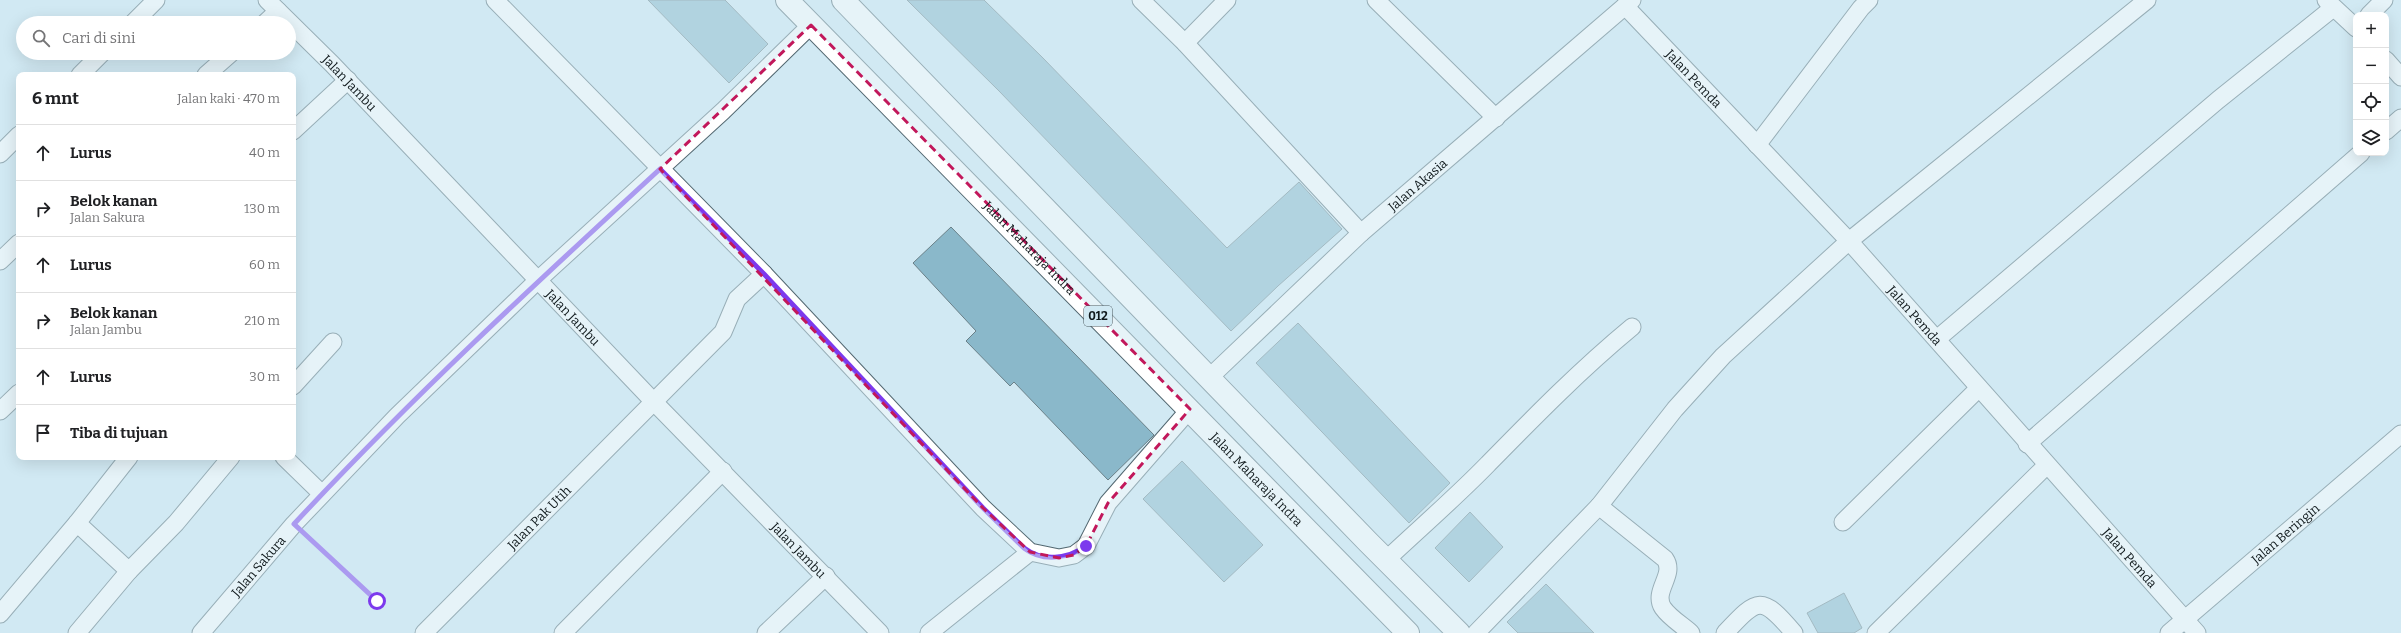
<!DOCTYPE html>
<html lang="id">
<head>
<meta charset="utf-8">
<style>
	:root { --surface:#fff; --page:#f6f6f6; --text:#202124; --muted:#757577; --line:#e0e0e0 }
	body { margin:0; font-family:Bitter,serif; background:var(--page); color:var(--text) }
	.controls { position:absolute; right:12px; top:12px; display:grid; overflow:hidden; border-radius:8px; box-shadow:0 4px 16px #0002 }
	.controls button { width:36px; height:36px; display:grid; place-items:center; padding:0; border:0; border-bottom:1px solid var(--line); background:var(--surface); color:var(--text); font:20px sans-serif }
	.stop { position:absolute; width:12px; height:12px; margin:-9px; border:3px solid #7c3aed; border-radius:50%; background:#fff }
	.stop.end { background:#7c3aed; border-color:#fff; box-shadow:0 1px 4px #0008 }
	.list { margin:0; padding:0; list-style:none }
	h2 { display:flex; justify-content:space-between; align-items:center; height:52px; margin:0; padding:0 16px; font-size:17px }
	h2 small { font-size:13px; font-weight:400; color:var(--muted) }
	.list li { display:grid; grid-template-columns:26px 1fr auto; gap:12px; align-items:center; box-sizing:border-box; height:56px; padding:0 16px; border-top:1px solid var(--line) }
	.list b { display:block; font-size:15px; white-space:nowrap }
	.list p { margin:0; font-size:13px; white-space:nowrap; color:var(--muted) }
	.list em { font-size:13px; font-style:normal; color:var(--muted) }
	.icon { flex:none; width:22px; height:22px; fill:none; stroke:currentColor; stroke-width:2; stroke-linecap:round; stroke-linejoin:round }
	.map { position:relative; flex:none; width:2401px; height:633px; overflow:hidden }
	.search { position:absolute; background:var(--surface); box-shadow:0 4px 16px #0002; left:16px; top:16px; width:280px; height:44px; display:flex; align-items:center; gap:10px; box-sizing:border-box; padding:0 14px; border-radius:22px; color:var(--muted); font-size:15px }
	.panel { position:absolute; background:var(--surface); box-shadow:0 4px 16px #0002; left:16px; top:72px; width:280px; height:388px; border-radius:8px }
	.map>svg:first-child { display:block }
	.building { fill:#8ab8ca; stroke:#6a8088 }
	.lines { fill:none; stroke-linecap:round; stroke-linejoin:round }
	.minor-casing { stroke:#536871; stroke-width:19 }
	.highway-casing { stroke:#536871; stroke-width:24 }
	.path { stroke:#728389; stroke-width:2.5; stroke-dasharray:2 2; stroke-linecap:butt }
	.minor { stroke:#fff; stroke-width:17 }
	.highway { stroke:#fff; stroke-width:22 }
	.route { stroke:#7c3aed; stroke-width:5 }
	.marked { fill:none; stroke:#c2185b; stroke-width:3; stroke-dasharray:8 5; stroke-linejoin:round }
	.labels { text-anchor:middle; stroke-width:4; stroke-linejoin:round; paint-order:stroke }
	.shield { fill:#d1e9f3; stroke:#49575c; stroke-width:1 }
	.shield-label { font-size:12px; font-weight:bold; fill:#0f181b }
	.street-label { font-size:13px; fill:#0f181b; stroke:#d1e9f3 }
</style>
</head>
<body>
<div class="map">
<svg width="2401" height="633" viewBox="0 0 2401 633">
	<rect width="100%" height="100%" fill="#d1e9f3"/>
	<path class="building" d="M648,0H725L768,44L729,83Z
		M907,0H984L1043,58L1227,248L1299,182L1342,229L1278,286L1231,331L999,91Z
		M951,227L1154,435L1108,480L1014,382L1010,386L966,341L976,331L913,263Z
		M1298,323L1450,483L1409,523L1256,363Z
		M1182,461L1263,545L1224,582L1143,499Z
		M1470,512L1503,547L1469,582L1435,548Z
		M1546,584L1594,633H1518L1507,622Z
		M1844,593L1862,628L1854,633H1818L1807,613Z"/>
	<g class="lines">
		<g class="minor-casing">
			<g id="minor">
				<path id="s1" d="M267,0L332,64L654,402L880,633"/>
				<path d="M495,0L764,274L983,508L1030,552L1059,558L1074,555L1086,546L1108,503L1190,409"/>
				<path d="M1141,0L1185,43L1361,233"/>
				<path d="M1376,0L1496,118"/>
				<path d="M2326,0L2356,28"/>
				<path id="s2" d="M1625,6L1849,241L2197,633"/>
				<path d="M2369,15L2384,0"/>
				<path d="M133,23L156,0"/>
				<path d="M265,23L278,11"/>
				<path d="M1185,43L1227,0"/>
				<path d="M2386,60L2401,77"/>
				<path d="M80,75L102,53"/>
				<path d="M206,75L231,53"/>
				<path d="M293,131L348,80"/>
				<path d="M2386,131L2401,118"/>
				<path d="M1757,145L1861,8L1869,0"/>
				<path d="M0,154L19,135"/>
				<path d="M0,261L19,243"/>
				<path d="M1937,339L2218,100L2333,8"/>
				<path id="s3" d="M1210,377L1361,233L1632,0"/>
				<path d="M293,386L333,342"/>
				<path d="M0,411L19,393"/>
				<path d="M2027,444L2361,153"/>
				<path d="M284,457L322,494"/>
				<path d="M1599,506L1665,559C1676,575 1652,591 1663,608C1670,618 1682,625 1691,633"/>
				<path d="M1843,522L1979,388"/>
				<path d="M77,523L129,457"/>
				<path d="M1386,560C1420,528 1456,497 1488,464C1535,416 1580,370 1632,327"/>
				<path d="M0,614L77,523L129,571L176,523L231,457"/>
				<path d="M77,633L129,571"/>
				<path id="s4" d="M201,633L294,524L397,416L538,280L723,111L811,25"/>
				<path id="s5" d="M424,633L723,332L737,299L764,274"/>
				<path d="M563,633L723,471"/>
				<path d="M766,633L826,576"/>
				<path d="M929,633L1030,552"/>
				<path d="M1476,633L1599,506L1675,409L1723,356L1849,241L2147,0"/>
				<path d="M1725,633C1758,598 1761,594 1794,633"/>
				<path d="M1876,633L2046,466"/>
				<path id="s6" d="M2169,633L2401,434"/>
			</g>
		</g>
		<g class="highway-casing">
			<g id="highway">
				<path id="s7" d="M787,0L1408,633"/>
				<path d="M843,0L1368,542L1459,633"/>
			</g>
		</g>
		<path class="path" d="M306,535L377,601"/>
		<use href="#minor" class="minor"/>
		<use href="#highway" class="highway"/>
	</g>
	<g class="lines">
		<path class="route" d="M377,601L294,524C410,399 535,284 660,169L764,274L983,508L1024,548C1042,562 1068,559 1086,546"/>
	</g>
	<path d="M0 0H2401V633H0ZM811,25L1190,409L1108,503L1086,546L1074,555L1059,558L1030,552L983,508L660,169Z" fill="#d1e9f3" fill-opacity=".55" fill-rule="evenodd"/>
	<path class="marked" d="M811,25L1190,409L1108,503L1086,546L1074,555L1059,558L1030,552L983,508L660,169Z"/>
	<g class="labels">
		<rect class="shield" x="1084" y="306" width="28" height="20" rx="3"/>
		<g class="shield-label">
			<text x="1098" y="320">012</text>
		</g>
		<g class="street-label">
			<text dy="5" stroke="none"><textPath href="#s2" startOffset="100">Jalan Pemda</textPath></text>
			<text dy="5" stroke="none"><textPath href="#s1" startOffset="117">Jalan Jambu</textPath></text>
			<text dy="5" stroke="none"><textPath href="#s3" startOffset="283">Jalan Akasia</textPath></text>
			<text dy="5" stroke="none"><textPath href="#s7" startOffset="347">Jalan Maharaja Indra</textPath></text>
			<text dy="5" stroke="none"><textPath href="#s2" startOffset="424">Jalan Pemda</textPath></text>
			<text dy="5" stroke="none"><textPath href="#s1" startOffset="441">Jalan Jambu</textPath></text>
			<text dy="5" stroke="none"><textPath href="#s7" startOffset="671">Jalan Maharaja Indra</textPath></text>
			<text dy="5" stroke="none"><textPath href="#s5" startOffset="163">Jalan Pak Utih</textPath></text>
			<text dy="5" stroke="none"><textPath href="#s6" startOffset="153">Jalan Beringin</textPath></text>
			<text dy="5" stroke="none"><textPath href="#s1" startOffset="765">Jalan Jambu</textPath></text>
			<text dy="5" stroke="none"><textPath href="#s2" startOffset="748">Jalan Pemda</textPath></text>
			<text dy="5" stroke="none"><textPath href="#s4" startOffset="88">Jalan Sakura</textPath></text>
		</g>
	</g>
</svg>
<div class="controls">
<button>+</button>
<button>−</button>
<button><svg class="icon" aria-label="locate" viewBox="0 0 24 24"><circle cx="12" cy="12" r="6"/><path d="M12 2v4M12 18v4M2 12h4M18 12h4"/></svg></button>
<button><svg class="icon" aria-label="layers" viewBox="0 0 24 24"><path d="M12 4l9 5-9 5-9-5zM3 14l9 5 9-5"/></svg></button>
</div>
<div class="stop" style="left:377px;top:601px"></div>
<div class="stop end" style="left:1086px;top:546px"></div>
<div class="search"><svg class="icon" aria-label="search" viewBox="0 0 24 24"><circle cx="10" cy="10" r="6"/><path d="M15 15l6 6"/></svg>Cari di sini</div>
<section class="panel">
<h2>6 mnt<small>Jalan kaki · 470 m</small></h2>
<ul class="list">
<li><svg class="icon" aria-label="ahead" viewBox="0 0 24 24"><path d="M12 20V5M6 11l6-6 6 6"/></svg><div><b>Lurus</b></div><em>40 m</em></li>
<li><svg class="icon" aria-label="right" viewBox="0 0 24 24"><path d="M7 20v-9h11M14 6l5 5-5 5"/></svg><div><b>Belok kanan</b><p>Jalan Sakura</p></div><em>130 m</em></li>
<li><svg class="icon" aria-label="ahead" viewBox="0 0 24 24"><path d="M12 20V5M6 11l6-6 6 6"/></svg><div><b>Lurus</b></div><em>60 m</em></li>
<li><svg class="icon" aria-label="right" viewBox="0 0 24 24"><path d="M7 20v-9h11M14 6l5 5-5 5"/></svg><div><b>Belok kanan</b><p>Jalan Jambu</p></div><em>210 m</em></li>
<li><svg class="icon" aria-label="ahead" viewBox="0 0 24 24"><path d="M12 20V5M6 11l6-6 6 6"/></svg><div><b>Lurus</b></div><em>30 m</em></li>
<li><svg class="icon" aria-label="arrive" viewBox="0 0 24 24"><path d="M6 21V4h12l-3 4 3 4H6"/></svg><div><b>Tiba di tujuan</b></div></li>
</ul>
</section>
</div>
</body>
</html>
